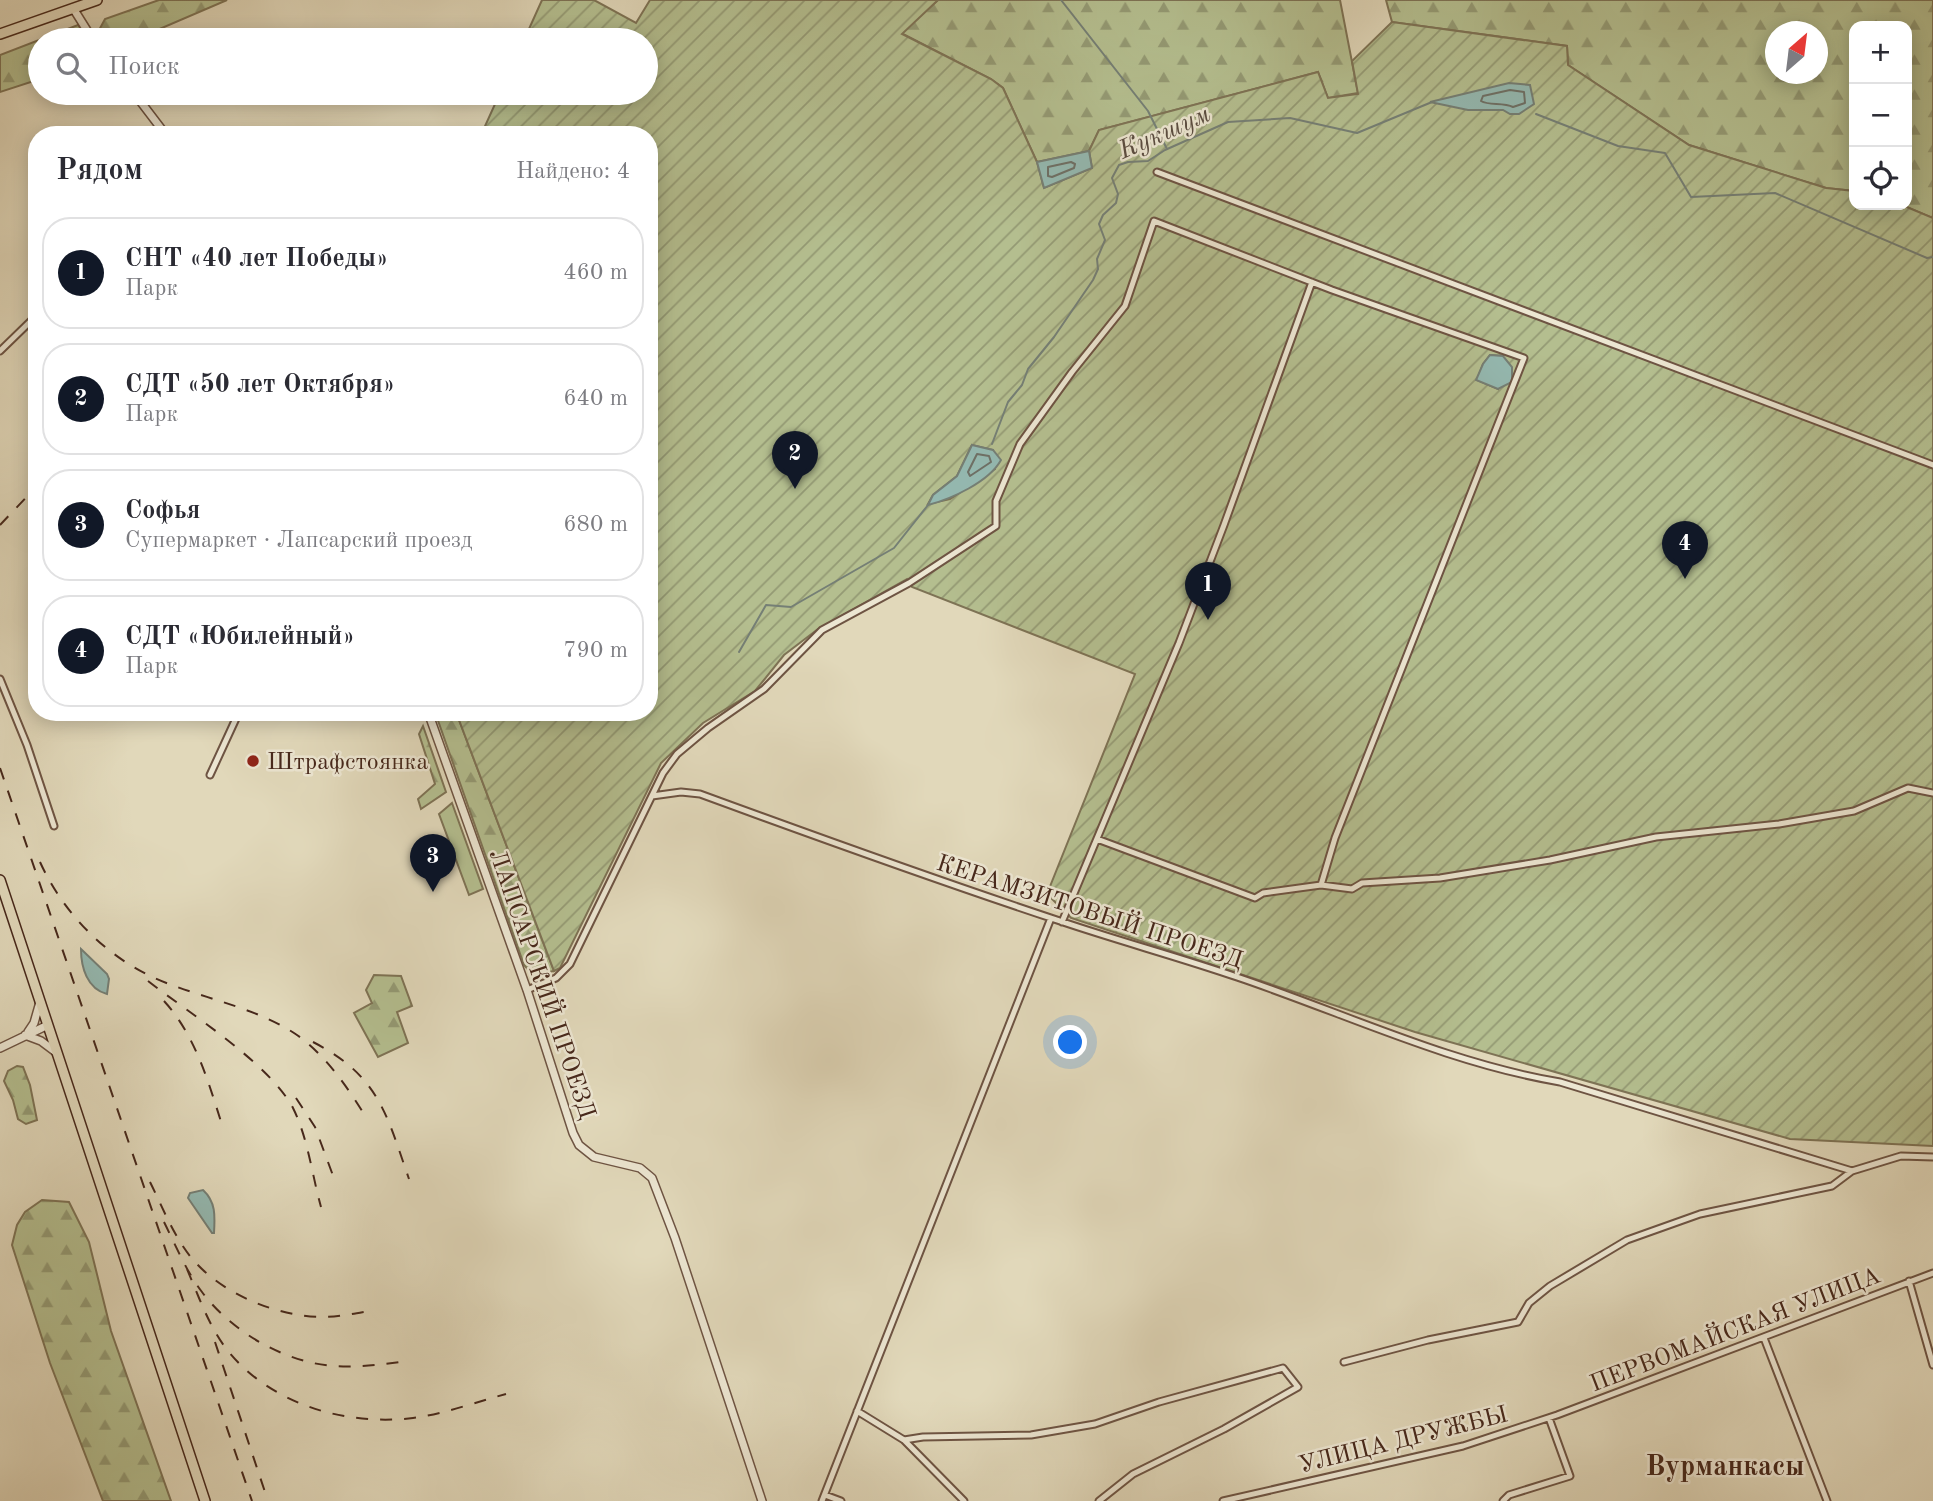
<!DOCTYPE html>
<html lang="ru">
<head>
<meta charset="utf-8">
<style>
	:root { --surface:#fff; --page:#f7f7f7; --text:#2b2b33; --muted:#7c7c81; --line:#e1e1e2; --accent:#111827 }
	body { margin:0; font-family:"Old Standard TT",serif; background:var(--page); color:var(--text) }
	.controls { position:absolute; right:21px; top:21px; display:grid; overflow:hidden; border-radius:14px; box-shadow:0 4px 18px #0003 }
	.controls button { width:63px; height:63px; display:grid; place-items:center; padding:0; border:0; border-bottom:2px solid var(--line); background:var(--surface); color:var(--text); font:35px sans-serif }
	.compass { position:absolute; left:1765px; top:21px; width:63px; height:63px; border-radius:50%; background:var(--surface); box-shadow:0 4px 18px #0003; rotate:28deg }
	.you { position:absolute; left:1071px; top:1043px; width:24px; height:24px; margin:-18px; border:5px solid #fff; border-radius:50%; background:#1a73e8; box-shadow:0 0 0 10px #1a73e833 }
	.badge { display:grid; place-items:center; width:46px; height:46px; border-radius:50%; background:var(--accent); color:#fff; font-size:23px; font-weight:700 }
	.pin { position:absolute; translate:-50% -58px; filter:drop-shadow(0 2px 4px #0008) }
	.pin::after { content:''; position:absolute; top:37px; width:24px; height:21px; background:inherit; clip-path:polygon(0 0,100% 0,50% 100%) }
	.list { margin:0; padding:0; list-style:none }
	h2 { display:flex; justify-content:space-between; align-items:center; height:91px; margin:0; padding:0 28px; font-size:30px }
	h2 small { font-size:23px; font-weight:400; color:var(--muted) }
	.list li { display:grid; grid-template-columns:46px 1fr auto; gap:21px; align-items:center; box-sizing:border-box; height:112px; margin:0 14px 14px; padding:0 14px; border:2px solid var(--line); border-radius:28px }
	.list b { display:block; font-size:26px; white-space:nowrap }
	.list p { margin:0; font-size:23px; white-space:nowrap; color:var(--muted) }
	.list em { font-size:23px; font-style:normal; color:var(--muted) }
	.icon { flex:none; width:38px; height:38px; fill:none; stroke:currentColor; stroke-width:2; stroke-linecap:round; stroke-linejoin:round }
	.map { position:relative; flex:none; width:1933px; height:1501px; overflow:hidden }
	.search { position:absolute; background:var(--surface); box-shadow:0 4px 18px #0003; left:28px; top:28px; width:630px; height:77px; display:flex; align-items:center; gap:18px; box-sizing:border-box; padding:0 24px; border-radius:38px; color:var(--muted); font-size:26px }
	.panel { position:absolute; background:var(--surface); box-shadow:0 4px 18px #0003; left:28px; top:126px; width:630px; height:595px; border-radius:28px }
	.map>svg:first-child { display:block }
	.grass { fill:#b4be8f; stroke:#7e7355; stroke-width:2 }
	.forest { fill:url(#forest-firs); stroke:#7e7355; stroke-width:2; fill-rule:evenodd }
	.garden { fill:url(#garden-furrows); stroke:#7e7355; stroke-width:2; fill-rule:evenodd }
	.water { fill:#94b9b1; stroke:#757f75; stroke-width:2 }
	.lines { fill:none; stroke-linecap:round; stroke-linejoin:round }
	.shore { stroke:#6e7066; stroke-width:2 }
	.stream { stroke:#757f75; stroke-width:2 }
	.minor-casing { stroke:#6e5443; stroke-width:9 }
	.tertiary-casing { stroke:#6e5443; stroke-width:10 }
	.primary-casing { stroke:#47281b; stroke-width:12 }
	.trunk-casing { stroke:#47281b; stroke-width:12 }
	.minor { stroke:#ece6d2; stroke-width:5 }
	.tertiary { stroke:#ece6d2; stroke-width:7 }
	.primary { stroke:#e1d8ba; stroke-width:9 }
	.trunk { stroke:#e1d8ba; stroke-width:9 }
	.rail { stroke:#47281b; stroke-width:2; stroke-dasharray:12 12; stroke-linecap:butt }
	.poi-dot { fill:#8f2418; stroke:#ece6d2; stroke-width:2.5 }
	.labels { text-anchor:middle; stroke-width:5; stroke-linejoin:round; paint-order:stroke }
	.poi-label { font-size:24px; fill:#47281b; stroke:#ece6d2; text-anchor:start }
	.street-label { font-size:24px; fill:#47281b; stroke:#ece6d2 }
	.water-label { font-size:26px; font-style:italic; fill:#5a4c40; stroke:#ece6d2 }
	.quarter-label { font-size:28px; font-weight:bold; fill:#47281b; stroke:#ece6d2 }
</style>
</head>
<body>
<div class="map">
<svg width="1933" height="1501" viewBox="0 0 1933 1501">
	<defs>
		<pattern id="forest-firs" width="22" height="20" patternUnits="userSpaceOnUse" patternTransform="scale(1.75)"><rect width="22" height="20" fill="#b4be8f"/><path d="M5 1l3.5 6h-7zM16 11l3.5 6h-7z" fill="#949a74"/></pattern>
		<pattern id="garden-furrows" width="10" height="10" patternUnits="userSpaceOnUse" patternTransform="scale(1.75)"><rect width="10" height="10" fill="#b4be8f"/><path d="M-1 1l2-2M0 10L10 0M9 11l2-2" fill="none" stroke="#949a74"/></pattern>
	</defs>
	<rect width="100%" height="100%" fill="#e1d8ba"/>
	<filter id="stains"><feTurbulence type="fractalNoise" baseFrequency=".00286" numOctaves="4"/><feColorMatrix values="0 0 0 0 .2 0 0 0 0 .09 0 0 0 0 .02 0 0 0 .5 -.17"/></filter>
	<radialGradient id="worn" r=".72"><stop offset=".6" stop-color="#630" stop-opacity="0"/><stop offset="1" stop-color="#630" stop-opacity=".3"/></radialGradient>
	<path class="grass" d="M452,803L483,889L469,895L439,814Z"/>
	<path class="forest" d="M159,0H227L134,40H102L98,32L105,19Z
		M938,0H1340L1358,93L1328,98L1318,72L1099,130L1089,151L1037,162L1003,88L991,79L901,33Z
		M1386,0H1933V218L1902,205H1907V26H1854V191L1826,188L1689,145L1568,65L1567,46L1392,22ZM1776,32H1818V74H1776Z
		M78,25L89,40H40V79L0,92V55Z
		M435,712H456L554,971L533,975L524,965Z
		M423,726L446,792L421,809L418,799L435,784L419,734Z
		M374,975L401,976L412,1006L397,1012L408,1043L378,1057L354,1013L372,1003L366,990Z
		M17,1066L23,1067L30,1085L37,1120L26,1124L18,1119L13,1100L4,1081L8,1071Z
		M42,1200L69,1202L89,1242L111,1331L171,1501H103L50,1363L12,1245L17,1225L25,1212Z"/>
	<path class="garden" d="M542,0H594L636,23L650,0H938L902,34L991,79L1003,88L1037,162L1044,188L1092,168L1089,151L1099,130L1318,72L1328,98L1358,94L1352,61L1392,22L1567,46L1568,65L1689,145L1826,188L1854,191V205H1902L1933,218V1146L1790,1139L1415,1032L1071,918L1047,894L1135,674L912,587L907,579L818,629L784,655L755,691L703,723L661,763L560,968L554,971L456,712H649V135H481L500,93H646V40H524ZM1490,355L1503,356L1498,389L1477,380L1483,364ZM972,445L993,450L995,469L950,499L928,504L933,495L957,476Z"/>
	<path class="water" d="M1509,83L1530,85L1534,104L1519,114H1510L1503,110H1468L1430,102Z
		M1089,151L1092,168L1044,188L1037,162Z
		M1490,355L1503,356L1512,367V382L1498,389L1476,380L1483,364Z
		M972,445L993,450L1001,460C989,482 951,499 928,505L933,495L957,476Z
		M81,949L107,974L109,979L107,994C87,989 81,967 81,949Z
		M203,1190C216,1202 215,1216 214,1233H212L188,1198L190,1193Z"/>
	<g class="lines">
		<path class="shore" d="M1510,90L1524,92L1525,103L1513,107C1503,102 1489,106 1481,101L1483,96Z
			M1071,162L1075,164L1074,168L1052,177L1048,176V167Z
			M977,454L989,456L991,462L970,476L968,472Z"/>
		<path class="stream" d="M1061,0L1148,111L1167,149
			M1536,114L1618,146L1665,153L1691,197L1775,193L1927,258L1933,257
			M992,444L1008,402L1022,385L1028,369L1054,337L1093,280L1098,269L1097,259L1105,240L1099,224L1103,215L1116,203L1118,194L1112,178L1119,165L1128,162L1148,161L1165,150L1228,122L1290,118L1357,133L1432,102
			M739,652L766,605L791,607L894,548L928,505"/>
		<g class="minor-casing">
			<path id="minor" d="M1157,172L1933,465
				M0,351L37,315
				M0,679L27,745L54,826
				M210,775L239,712
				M652,796L681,792L700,794C820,838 939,881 1060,921C1119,941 1179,957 1237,977C1344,1013 1448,1063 1560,1082L1852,1171L1832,1186L1700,1214L1627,1240L1550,1286L1529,1303L1518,1322L1428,1340L1344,1362
				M1097,839L1255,898L1263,893L1321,885L1352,889L1362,883L1440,878L1550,860L1656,837L1779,824L1854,811L1908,788L1933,793
				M1062,922L1179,643L1224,525L1312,282
				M527,990L556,978L570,964L663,773L677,754L708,728L764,689L822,630L909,583L996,526V501L1020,444L1072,372L1125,306L1154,221L1332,290L1524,358L1335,838L1321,885
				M1852,1171L1901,1156L1933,1157
				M1909,1281L1933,1365
				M1764,1338L1827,1501
				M857,1411L904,1440L964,1501
				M904,1440L923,1437L1031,1435L1095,1424L1159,1402L1283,1368L1298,1387L1224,1429L1133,1474L1099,1501
				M825,1495L841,1501
				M822,1501L1051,918
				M1223,1501L1463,1446L1557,1415L1933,1273
				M1503,1501L1509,1495L1570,1476L1549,1418"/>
		</g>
		<g class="tertiary-casing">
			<path id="tertiary" d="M73,8L93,40
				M134,93L166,135
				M428,712L527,990L573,1133L579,1145L594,1157L640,1168L652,1178L675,1238L762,1501
				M28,1032L34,1023L40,1002
				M25,1035L41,1041L57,1053
				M0,1048L48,1025"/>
		</g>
		<g class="primary-casing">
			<path id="primary" d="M0,34L97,0"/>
		</g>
		<g class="trunk-casing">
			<path id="trunk" d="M0,880L205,1501"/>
		</g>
		<use href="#minor" class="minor"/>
		<use href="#tertiary" class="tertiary"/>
		<use href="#primary" class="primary"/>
		<use href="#trunk" class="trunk"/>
		<path class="rail" d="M0,525L37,486
			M0,768L252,1501
			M40,862C65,917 112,963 169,984C211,1000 257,1009 294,1033C323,1052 346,1085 364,1114
			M148,981C189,1013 269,1063 293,1108C308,1138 312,1175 321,1207
			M164,1001C196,1036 209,1084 223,1128
			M313,1042C379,1076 386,1113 409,1179
			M296,1098L315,1127L335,1181
			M150,1182C163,1208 175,1240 195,1262C225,1295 277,1316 321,1317C340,1317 357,1313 375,1310
			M164,1222C176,1246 186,1271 202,1292C232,1332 284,1362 333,1366C359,1368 383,1364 408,1361
			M187,1269C199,1297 209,1327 228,1351C272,1405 346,1426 413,1418C444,1414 476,1402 506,1394
			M215,1342L268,1501"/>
	</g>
	<circle class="poi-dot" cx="253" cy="761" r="7"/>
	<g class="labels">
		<g class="poi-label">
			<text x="267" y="769">Штрафстоянка</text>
		</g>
		<g class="street-label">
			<text transform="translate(1090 911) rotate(18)" y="8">КЕРАМЗИТОВЫЙ ПРОЕЗД</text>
			<text transform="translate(543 984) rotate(71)" y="8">ЛАПСАРСКИЙ ПРОЕЗД</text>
			<text transform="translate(1735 1329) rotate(-21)" y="8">ПЕРВОМАЙСКАЯ УЛИЦА</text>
			<text transform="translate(1403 1439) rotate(-14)" y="8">УЛИЦА ДРУЖБЫ</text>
		</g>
		<g class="water-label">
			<text transform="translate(1164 131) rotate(-24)" y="9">Кукшум</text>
		</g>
		<g class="quarter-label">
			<text x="1725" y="1475">Вурманкасы</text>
		</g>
	</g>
	<rect width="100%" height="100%" filter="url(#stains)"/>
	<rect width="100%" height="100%" fill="url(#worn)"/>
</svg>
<div class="controls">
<button>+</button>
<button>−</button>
<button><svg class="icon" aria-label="locate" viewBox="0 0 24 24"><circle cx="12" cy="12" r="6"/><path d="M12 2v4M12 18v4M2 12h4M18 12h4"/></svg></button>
</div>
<svg class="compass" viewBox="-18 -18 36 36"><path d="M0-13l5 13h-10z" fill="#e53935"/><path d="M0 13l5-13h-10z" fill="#7c7c81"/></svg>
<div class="you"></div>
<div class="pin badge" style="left:1208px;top:620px">1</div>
<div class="pin badge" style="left:795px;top:489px">2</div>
<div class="pin badge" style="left:433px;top:892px">3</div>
<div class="pin badge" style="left:1685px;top:579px">4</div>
<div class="search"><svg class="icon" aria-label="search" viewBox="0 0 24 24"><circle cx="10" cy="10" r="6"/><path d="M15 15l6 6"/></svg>Поиск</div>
<section class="panel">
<h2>Рядом<small>Найдено: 4</small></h2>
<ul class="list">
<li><span class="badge">1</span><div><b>СНТ «40 лет Победы»</b><p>Парк</p></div><em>460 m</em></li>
<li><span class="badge">2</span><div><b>СДТ «50 лет Октября»</b><p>Парк</p></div><em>640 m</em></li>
<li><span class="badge">3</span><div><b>Софья</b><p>Супермаркет · Лапсарский проезд</p></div><em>680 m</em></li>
<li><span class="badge">4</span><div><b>СДТ «Юбилейный»</b><p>Парк</p></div><em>790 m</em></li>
</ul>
</section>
</div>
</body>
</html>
